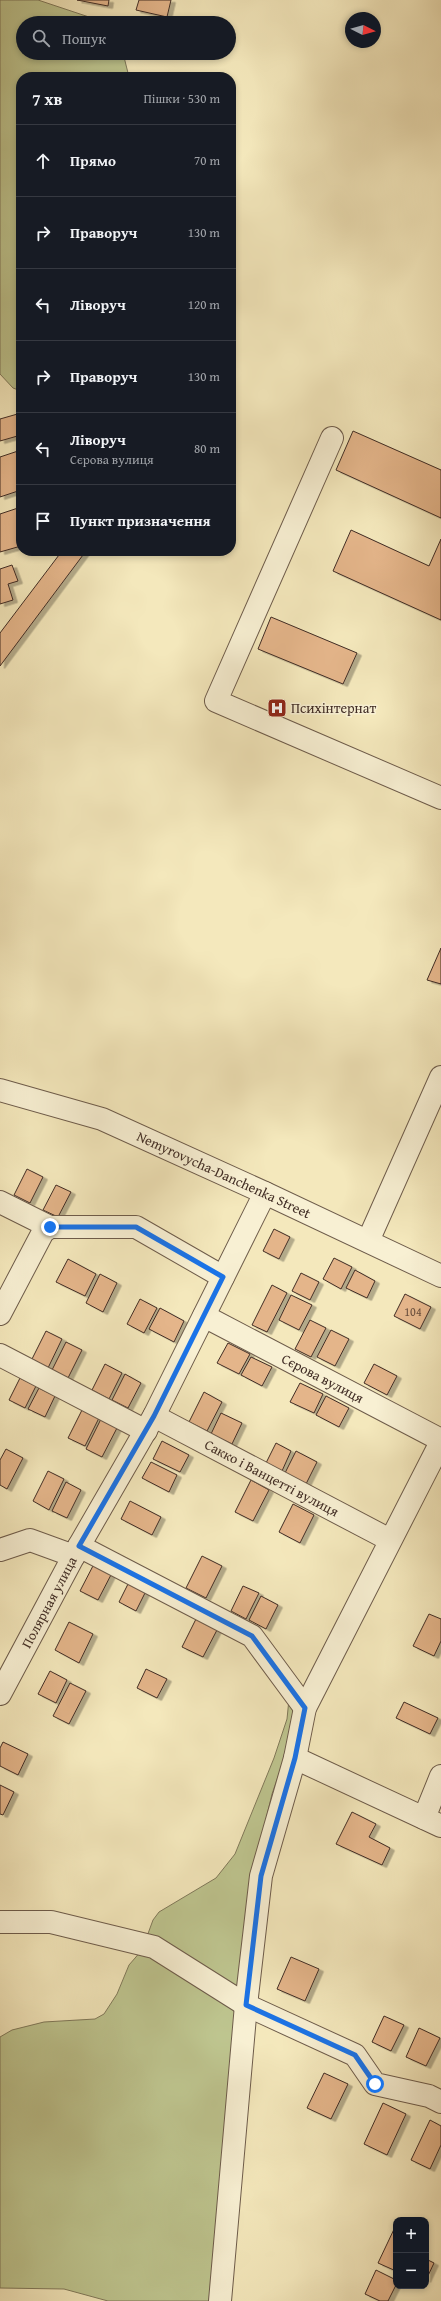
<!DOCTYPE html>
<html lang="uk">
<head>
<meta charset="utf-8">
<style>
	:root { --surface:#171b24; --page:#20242c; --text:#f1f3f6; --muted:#9ea1a6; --line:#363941 }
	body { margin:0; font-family:"Gentium Book Plus",serif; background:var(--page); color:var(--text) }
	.controls { position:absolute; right:12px; bottom:12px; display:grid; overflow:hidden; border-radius:8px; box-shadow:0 2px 6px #0003 }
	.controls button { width:36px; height:36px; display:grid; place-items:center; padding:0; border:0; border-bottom:1px solid var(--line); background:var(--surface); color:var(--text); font:20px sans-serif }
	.compass { position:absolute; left:345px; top:12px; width:36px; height:36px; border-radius:50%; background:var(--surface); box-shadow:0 2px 6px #0003; rotate:96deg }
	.stop { position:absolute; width:12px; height:12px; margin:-9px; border:3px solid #1a73e8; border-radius:50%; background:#fff }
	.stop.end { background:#1a73e8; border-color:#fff; box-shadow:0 1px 4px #0008 }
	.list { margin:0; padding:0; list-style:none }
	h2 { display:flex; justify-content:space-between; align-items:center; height:52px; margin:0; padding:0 16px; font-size:17px }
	h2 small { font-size:13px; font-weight:400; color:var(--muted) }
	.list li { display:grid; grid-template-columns:26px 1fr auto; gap:12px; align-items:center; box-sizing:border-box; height:72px; padding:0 16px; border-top:1px solid var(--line) }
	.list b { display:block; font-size:15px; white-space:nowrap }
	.list p { margin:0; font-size:13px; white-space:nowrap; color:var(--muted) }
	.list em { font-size:13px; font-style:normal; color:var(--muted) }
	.icon { flex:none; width:22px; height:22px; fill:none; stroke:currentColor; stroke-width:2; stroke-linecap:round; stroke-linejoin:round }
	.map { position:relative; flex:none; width:441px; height:2301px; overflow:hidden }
	.search { position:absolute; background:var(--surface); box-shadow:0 2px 6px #0003; left:16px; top:16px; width:220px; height:44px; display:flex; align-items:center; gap:10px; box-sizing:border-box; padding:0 14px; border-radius:22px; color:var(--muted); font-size:15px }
	.panel { position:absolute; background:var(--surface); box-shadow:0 2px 6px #0003; left:16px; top:72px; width:220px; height:484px; border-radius:16px }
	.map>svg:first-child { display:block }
	.green { fill:#bec58f; stroke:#80795a }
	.building { fill:#e4b58a; stroke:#412d25; filter:url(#shadow) }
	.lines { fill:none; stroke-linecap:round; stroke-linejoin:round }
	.minor-casing { stroke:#6e5c4b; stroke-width:24 }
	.minor { stroke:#f8f0d3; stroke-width:22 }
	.route { stroke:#1a73e8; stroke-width:5 }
	.labels { text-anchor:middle; stroke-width:3; stroke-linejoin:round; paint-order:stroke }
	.number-label { font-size:12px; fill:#6a4f3e }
	.poi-label { font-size:14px; fill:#412d25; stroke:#f8f0d3; text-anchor:start }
	.street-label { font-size:14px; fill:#412d25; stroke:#f8f0d3 }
</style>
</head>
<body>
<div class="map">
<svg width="441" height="2301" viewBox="0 0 441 2301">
	<defs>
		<filter id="shadow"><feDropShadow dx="4.5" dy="2.5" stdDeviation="0" flood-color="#0004"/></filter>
	</defs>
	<rect width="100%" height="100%" fill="#f4e8bc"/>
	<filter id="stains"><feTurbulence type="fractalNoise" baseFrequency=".005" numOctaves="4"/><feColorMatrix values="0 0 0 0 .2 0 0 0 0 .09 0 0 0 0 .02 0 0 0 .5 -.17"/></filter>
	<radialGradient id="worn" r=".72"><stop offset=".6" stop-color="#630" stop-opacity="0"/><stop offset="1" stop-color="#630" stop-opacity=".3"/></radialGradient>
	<path class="green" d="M0,0H38L95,19L100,23H23V53H123L129,77H21V391L13,388L0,374Z
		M289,1699L299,1701L295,1728L272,1794L254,1870L212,2301H108L64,2289L0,2288V2037L12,2030L44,2022L95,2019L104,2014L117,1994L129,1965L142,1950L153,1920L159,1912L216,1878L235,1854L274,1758L287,1719Z"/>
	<path class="building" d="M77,0H109L108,6Z
		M139,0H171L167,17L136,10Z
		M21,413V435L0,441V419Z
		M353,431L441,470V518L336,470Z
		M21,450V490L0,497V457Z
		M21,507V546L0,552V514Z
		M351,530L429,566L441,539V620L333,571Z
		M62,551H86L0,666V633Z
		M12,565L18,581L8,584L13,600L0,604V569Z
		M271,617L357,653L343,684L258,649Z
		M441,948V984L427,980Z
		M27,1169L43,1177L30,1203L14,1195Z
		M56,1185L71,1192L58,1217L43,1210Z
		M274,1229L290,1237L279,1259L263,1251Z
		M334,1258L352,1267L341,1289L323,1279Z
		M68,1259L96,1274L85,1296L56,1282Z
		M355,1270L375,1281L367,1298L346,1288Z
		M301,1273L319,1282L310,1300L292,1291Z
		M100,1274L117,1283L103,1312L86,1303Z
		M272,1285L287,1293L267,1332L252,1325Z
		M405,1294L431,1307L420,1329L394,1316Z
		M291,1295L312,1305L299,1330L279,1320Z
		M140,1299L157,1308L144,1333L127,1324Z
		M160,1308L184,1321L174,1342L149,1329Z
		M310,1320L326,1328L311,1357L295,1349Z
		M331,1330L349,1339L335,1366L317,1357Z
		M46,1331L62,1339L48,1368L32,1359Z
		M66,1342L82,1350L68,1378L52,1370Z
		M228,1343L250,1354L239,1374L217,1363Z
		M251,1357L272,1367L262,1386L241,1375Z
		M105,1364L122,1373L109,1399L92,1390Z
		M374,1364L397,1376L387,1395L364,1383Z
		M125,1374L141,1383L128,1408L112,1400Z
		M20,1378L36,1386L25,1408L9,1400Z
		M300,1383L323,1394L314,1413L290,1402Z
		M39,1388L55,1396L45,1417L28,1409Z
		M204,1392L222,1402L207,1431L189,1422Z
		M326,1396L349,1408L339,1427L316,1415Z
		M82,1410L99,1418L85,1446L68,1438Z
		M221,1413L242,1423L232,1444L211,1434Z
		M101,1419L117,1428L102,1457L86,1449Z
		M162,1441L189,1455L180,1472L153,1459Z
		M276,1443L291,1451L282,1471L266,1463Z
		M6,1449L23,1458L7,1489L0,1485V1460Z
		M296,1451L317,1462L306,1484L285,1473Z
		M151,1462L177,1475L169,1492L142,1478Z
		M48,1471L64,1479L49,1510L33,1501Z
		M251,1480L269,1490L253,1521L235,1512Z
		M66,1482L81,1490L67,1518L52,1511Z
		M130,1501L161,1517L152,1535L121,1519Z
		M293,1504L314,1515L300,1543L279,1532Z
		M202,1556L222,1566L206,1598L186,1588Z
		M95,1562L113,1571L98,1600L80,1591Z
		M130,1580L147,1589L136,1611L119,1602Z
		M243,1586L259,1593L246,1619L231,1611Z
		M261,1596L278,1605L266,1629L249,1620Z
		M429,1614L441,1619V1641L434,1656L413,1646Z
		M196,1619L217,1630L203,1657L182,1647Z
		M69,1622L93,1634L79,1663L55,1650Z
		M146,1669L167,1679L157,1698L137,1688Z
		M50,1671L67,1680L56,1703L38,1694Z
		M70,1683L86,1691L69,1724L53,1716Z
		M404,1702L438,1718L430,1734L396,1718Z
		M3,1742L28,1754L18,1775L0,1766V1748Z
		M0,1785L14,1792L3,1815L0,1814Z
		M352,1812L376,1824L369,1837L390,1848L382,1865L336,1844Z
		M291,1957L319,1969L305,2001L277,1989Z
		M384,2016L404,2025L391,2051L372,2042Z
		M419,2028L440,2038L426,2066L406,2057Z
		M324,2073L348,2084L331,2119L307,2108Z
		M383,2103L406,2114L387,2155L364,2144Z
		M430,2120L441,2126V2145L430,2169L411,2160Z
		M396,2225V2271L378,2263Z
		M426,2259L434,2263L426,2280Z
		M376,2270L396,2280V2285L388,2301H380L365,2294Z"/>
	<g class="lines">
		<g class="minor-casing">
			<g id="minor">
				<path d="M332,438L216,701L441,798"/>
				<path id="s1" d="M0,1090L102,1119L265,1193L441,1276"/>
				<path d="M0,1202L50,1227H136L223,1277"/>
				<path d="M368,1241L441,1077"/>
				<path d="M0,1314L43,1232L50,1227"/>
				<path id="s2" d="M204,1316L441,1440"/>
				<path d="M0,1355L146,1431"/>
				<path id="s3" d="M154,1416L390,1540"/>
				<path d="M79,1546L252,1636L305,1708"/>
				<path d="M0,1550L30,1540L74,1556"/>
				<path id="s4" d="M0,1694L79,1546L154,1416L265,1193"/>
				<path d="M295,1758L441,1826"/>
				<path d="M424,1818L441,1776"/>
				<path d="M0,1922H51L154,1947L246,2005L355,2055L375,2084L429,2096L441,2102"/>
				<path d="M220,2301L246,2005L261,1876L295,1758L305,1708L441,1442"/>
			</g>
		</g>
		<use href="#minor" class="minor"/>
	</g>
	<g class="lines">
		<path class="route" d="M50,1227H136L223,1277L154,1416L79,1546L252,1636L305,1708L295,1758L261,1876L246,2005L355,2055L375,2084"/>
	</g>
	<defs>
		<g id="hospital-square" transform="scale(1)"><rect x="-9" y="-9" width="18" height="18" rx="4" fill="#8f2418" stroke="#f8f0d3"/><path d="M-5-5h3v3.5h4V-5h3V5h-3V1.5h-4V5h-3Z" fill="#fff"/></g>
	</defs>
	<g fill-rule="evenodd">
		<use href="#hospital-square" x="277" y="708"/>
	</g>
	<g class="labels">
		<g class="number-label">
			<text x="413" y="1316">104</text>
		</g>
		<g class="poi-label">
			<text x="291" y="713">Психінтернат</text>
		</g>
		<g class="street-label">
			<text dy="5" stroke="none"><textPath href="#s1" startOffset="240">Nemyrovycha-Danchenka Street</textPath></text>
			<text dy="5" stroke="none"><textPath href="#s2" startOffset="134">Сєрова вулиця</textPath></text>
			<text dy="5" stroke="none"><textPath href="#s3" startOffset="133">Сакко і Ванцетті вулиця</textPath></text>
			<text dy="5" stroke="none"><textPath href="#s4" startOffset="104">Полярная улица</textPath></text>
		</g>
	</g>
	<rect width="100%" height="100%" filter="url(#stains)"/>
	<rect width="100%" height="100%" fill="url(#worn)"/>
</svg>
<div class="controls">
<button>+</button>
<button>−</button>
</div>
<svg class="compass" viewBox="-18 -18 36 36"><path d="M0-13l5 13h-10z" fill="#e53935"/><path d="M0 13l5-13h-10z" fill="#9ea1a6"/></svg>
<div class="stop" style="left:375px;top:2084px"></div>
<div class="stop end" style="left:50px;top:1227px"></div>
<div class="search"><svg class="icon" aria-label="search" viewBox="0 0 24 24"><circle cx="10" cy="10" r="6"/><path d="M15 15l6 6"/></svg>Пошук</div>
<section class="panel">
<h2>7 хв<small>Пішки · 530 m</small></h2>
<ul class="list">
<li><svg class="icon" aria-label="ahead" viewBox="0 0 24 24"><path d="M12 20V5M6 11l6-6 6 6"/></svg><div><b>Прямо</b></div><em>70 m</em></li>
<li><svg class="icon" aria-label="right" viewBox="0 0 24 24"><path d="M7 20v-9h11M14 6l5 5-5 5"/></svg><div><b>Праворуч</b></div><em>130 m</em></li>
<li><svg class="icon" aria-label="left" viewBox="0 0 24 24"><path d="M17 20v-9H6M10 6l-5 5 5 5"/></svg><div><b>Ліворуч</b></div><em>120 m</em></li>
<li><svg class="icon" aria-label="right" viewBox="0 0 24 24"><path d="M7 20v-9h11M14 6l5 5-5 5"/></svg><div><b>Праворуч</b></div><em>130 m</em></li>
<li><svg class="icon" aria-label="left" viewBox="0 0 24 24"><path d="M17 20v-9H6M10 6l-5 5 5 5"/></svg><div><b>Ліворуч</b><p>Сєрова вулиця</p></div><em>80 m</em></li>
<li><svg class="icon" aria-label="arrive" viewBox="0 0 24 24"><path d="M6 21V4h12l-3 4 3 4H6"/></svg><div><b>Пункт призначення</b></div></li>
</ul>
</section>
</div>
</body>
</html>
